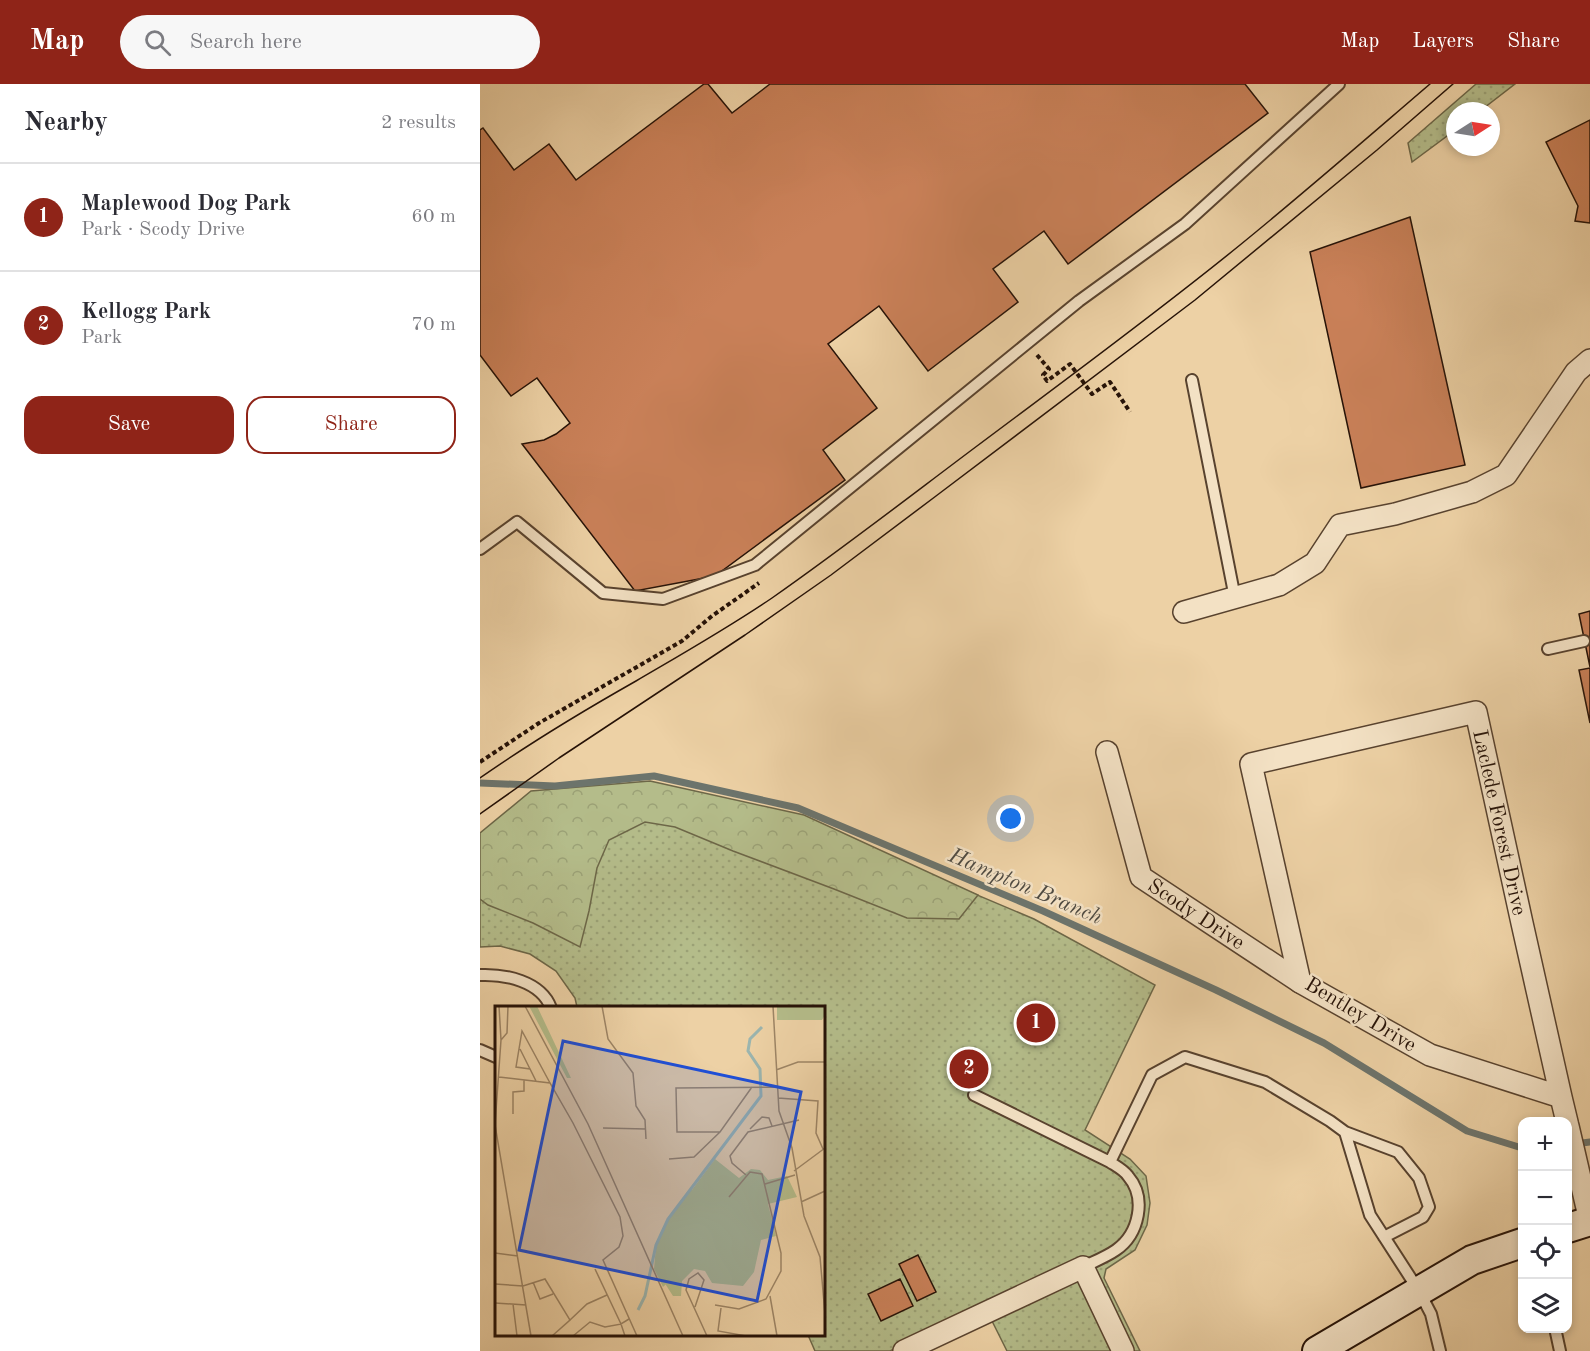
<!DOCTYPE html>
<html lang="en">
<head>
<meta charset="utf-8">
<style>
	:root { --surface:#fff; --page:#f7f7f7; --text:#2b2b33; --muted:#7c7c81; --line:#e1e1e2; --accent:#8f2418 }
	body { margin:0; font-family:"Old Standard TT",serif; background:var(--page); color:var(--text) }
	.controls { position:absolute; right:18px; bottom:18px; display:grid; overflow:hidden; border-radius:12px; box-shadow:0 3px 9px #0003 }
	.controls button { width:54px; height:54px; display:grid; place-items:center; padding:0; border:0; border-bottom:2px solid var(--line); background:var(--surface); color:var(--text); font:30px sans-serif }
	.compass { position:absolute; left:966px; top:18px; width:54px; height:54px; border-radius:50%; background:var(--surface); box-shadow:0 3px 9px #0003; rotate:78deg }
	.you { position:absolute; left:531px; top:735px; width:21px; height:21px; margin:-15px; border:4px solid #fff; border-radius:50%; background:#1a73e8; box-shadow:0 0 0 9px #1a73e833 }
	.badge { display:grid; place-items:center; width:39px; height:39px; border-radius:50%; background:var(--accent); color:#fff; font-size:20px; font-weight:700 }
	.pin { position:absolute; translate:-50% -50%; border:3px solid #fff; box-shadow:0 2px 6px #0006 }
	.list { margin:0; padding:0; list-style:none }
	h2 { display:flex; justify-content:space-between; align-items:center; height:78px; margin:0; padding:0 24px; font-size:26px }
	h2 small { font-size:20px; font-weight:400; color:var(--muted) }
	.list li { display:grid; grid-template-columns:39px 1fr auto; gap:18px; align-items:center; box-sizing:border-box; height:108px; padding:0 24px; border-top:2px solid var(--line) }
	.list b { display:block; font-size:22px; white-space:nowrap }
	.list p { margin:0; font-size:20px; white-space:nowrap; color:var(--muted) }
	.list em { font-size:20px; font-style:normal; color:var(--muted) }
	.actions { display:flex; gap:12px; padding:18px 24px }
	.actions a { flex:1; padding:14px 0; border:2px solid var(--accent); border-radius:18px; text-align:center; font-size:21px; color:var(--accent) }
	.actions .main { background:var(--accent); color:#fff }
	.icon { flex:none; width:33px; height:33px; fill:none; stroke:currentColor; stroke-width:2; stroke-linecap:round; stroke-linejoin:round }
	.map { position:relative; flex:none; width:1110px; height:1267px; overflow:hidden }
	header { display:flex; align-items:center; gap:36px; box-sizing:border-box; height:84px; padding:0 30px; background:var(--accent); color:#fff }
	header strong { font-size:28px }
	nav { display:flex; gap:33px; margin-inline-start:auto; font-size:21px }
	.search { width:420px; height:54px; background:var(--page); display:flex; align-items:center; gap:15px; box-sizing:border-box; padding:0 21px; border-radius:33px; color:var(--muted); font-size:22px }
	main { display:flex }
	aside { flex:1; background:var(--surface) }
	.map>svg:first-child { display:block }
	.grass { fill:url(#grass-dots); stroke:#6d6748; stroke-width:1.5 }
	.forest { fill:url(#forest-crowns); stroke:#6d6748; stroke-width:1.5 }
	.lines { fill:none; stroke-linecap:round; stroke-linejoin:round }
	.stream { stroke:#6c746c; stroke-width:7 }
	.building { fill:#c98058; stroke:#261207; stroke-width:1.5 }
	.lane-casing { stroke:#58422e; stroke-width:14 }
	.street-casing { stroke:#58422e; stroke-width:24 }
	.secondary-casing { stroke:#261207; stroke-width:32 }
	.path { stroke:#261207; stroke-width:4; stroke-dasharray:4.5 3; stroke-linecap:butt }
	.lane { stroke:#f3e1c4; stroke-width:10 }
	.street { stroke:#f3e1c4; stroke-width:21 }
	.secondary { stroke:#f3e1c4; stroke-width:28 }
	.tram { stroke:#261207; stroke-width:1.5 }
	.labels { text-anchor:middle; stroke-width:5; stroke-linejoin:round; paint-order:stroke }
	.street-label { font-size:21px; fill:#261207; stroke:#f3e1c4 }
	.water-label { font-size:22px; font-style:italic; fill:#4f4b42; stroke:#f3e1c4 }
	.inset-river { fill:none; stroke:#9bb5af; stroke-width:3 }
	.inset-road { fill:none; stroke:#9d8566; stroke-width:1.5 }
	.view { fill:#1d4ed8; fill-opacity:0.15; stroke:#1d4ed8; stroke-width:3 }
	.inset-edge { fill:none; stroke:#261207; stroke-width:3 }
</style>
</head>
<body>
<header>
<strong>Map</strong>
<div class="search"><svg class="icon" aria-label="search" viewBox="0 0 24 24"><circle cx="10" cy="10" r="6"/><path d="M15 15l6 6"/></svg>Search here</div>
<nav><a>Map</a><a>Layers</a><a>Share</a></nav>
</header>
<main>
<aside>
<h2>Nearby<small>2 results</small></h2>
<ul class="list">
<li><span class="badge">1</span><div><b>Maplewood Dog Park</b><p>Park · Scody Drive</p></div><em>60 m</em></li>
<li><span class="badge">2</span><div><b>Kellogg Park</b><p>Park</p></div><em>70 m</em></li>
</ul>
<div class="actions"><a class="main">Save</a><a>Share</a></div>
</aside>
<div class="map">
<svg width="1110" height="1267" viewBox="0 0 1110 1267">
	<defs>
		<pattern id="grass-dots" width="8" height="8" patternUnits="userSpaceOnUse" patternTransform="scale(1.5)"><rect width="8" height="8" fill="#b4bc8a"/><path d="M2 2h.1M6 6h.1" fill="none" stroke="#9ba176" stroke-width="1.8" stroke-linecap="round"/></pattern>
		<pattern id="forest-crowns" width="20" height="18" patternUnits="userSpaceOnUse" patternTransform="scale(1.5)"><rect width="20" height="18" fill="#b4bc8a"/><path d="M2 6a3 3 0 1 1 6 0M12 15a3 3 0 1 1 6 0" fill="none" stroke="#9ba176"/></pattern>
	</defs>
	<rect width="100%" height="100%" fill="#edd1a5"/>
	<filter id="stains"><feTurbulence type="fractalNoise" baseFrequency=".00333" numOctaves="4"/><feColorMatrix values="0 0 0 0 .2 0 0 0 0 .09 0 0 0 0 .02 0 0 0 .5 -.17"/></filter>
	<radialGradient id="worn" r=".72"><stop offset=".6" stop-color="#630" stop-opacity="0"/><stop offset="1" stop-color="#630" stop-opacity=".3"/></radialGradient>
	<path class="grass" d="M996,0H1035L1000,27H975V46L932,78L928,59Z
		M55,712L327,739L554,835L675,901L605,1046L650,1075L666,1092L670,1119L667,1141L655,1166L626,1185L624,1194L660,1267H527L504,1221L410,1267H335L328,1251L344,1250V924L97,923L95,914L76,887L50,870L20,862L0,863V766Z"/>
	<path class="forest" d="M170,697L324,731L498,811L479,835L427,834L354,805L253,767L195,743L165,738L129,756L117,784L109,827L100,863L53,839L8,821L0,815V749L51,707Z"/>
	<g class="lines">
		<path class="stream" d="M0,699L75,702L174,692L318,724L563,827L736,906L844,959L987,1047L1042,1064
			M1095,1060L1110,1058"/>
	</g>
	<path class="building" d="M224,0H228L252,29L290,0H765L788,29L588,180L564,147L513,185L538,218L448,287L399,222L348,260L397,324L343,366L365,396L235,492L155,507L42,360L64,356L76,350L90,339L57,294L31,312L0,271V46L3,44L34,86L69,60L96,96Z
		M1110,36V139L1095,137L1098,122L1066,58Z
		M930,133L985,381L881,404L830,168Z
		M1110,527V583L1099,530Z
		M1110,584V639L1099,586Z
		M438,1171L456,1208L437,1217L419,1180Z
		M420,1195L433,1222L401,1237L388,1210Z"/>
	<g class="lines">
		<g class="lane-casing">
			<path id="lane" d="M712,296L755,514
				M0,465L37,438L123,509L183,515L275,481L599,217L705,140L859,0
				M1068,565L1104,557
				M0,891C25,890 61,897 71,924
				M0,966L16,973
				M494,1011L630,1078C636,1082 644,1086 648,1092C667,1114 659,1150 636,1166C626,1173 613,1178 603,1183
				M865,1048L918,1068L939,1094L949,1123L943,1133L904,1153
				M630,1078L672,991L705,973L785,998L850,1037L865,1048L890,1131L939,1207L951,1230L960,1267
				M1075,1244L1080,1267"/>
		</g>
		<g class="street-casing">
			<g id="street">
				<path d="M704,528L799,501L835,479L860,441L915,430L992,408L1026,391L1096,288L1110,276"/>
				<path id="s1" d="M627,668L661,793L820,898"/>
				<path id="s2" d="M1081,1013L950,971L820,898L771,680L996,628L1042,839L1081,1013L1087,1038"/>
				<path d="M1088,1042L1110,1137"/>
				<path d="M424,1267L603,1183L643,1267"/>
			</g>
		</g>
		<g class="secondary-casing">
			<path id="secondary" d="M1088,1144L1110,1137
				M837,1267L992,1176L1042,1159"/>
		</g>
		<path class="path" d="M557,271L569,285L563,291L567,297L590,280L612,310L630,298L650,328
			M0,678L59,639L202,557L232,532L279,499"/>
		<use href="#lane" class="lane"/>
		<use href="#street" class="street"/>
		<use href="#secondary" class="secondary"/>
		<path class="tram" d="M0,694C50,659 103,627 156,597C202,570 248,544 292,514C362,465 429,413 497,362C585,296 674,231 760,161C824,109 887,54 950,0
			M0,730L79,674L265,551L351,491L456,412L715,216L897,66L973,0"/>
	</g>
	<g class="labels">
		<g class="street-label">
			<text dy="7" stroke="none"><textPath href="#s2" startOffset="854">Laclede Forest Drive</textPath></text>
			<text dy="7" stroke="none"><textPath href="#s1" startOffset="196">Scody Drive</textPath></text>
			<text transform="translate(881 930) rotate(31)" y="7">Bentley Drive</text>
		</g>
		<g class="water-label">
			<text transform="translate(546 801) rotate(23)" y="8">Hampton Branch</text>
		</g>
	</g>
	<g transform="translate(15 922)">
		<rect width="330" height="330" fill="#edd1a5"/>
		<path d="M34,0H42L76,72H72ZM282,0H330V9L327,14H282ZM220,153L244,172L256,163L265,164L273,174L292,170L302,191L273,198L281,230L266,234L259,266L248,280L217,277L210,265L199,263L187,275L186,290H178L160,262L176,212Z" fill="#b4bc8a"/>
		<path d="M196,183L200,187L198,197L169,242L171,250L190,260L168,281L159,263L161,240L174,212Z" fill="#b4bc8a"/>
		<path class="inset-river" d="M143,304L150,290L161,239L173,213L266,90L265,63L253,45L255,33L267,21"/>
		<path class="inset-road" d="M4,0L6,34L0,119L36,330M30,0L93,118L188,330M107,0L113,33L138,67L141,100L150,114L151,133M278,0L284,105L297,142L309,210L325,251L330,308M6,34L12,27L13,0M25,43L35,63M281,64L303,56H330M4,71L55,77L78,117L125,211L128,230L124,241L108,254L142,330M41,75L35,63L21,61L27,25L55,77M257,81L225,126H182L181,82L282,81M283,92L323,95L321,127L328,143M18,108V86L29,85V74M108,122L151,123M255,123L267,111L274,112L277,120M174,153L199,151L225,126M299,165L330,142M251,169L237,157L235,150L253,126L304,114M270,178L300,169M306,196L330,185M0,247L23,250M100,263L126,318L134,313M38,276L45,293L58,288M0,278L28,280L50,273L75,314L57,330M275,290L282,330M0,297L31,299M18,298L22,330M220,299L244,303L271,293L286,265V247L267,168L255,166L234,191M200,301L209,274L203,267L194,273L191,284L212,330M226,302L223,325L251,330M75,314L92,298L112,289M78,330L95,316L110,321L126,318L130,330"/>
		<path class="view" d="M68,35L306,86L262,295L24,244Z"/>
		<rect width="330" height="330" class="inset-edge"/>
	</g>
	<rect width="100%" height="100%" filter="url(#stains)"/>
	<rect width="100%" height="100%" fill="url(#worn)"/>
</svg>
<div class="controls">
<button>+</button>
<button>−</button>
<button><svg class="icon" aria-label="locate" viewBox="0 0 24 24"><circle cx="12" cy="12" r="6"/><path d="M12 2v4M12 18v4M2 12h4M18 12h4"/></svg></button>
<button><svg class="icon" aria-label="layers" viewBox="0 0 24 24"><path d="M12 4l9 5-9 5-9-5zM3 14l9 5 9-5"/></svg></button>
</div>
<svg class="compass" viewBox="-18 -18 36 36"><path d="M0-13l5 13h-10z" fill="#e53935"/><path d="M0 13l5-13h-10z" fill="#7c7c81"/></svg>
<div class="you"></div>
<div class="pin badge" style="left:556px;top:939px">1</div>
<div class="pin badge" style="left:489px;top:985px">2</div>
</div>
</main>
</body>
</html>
